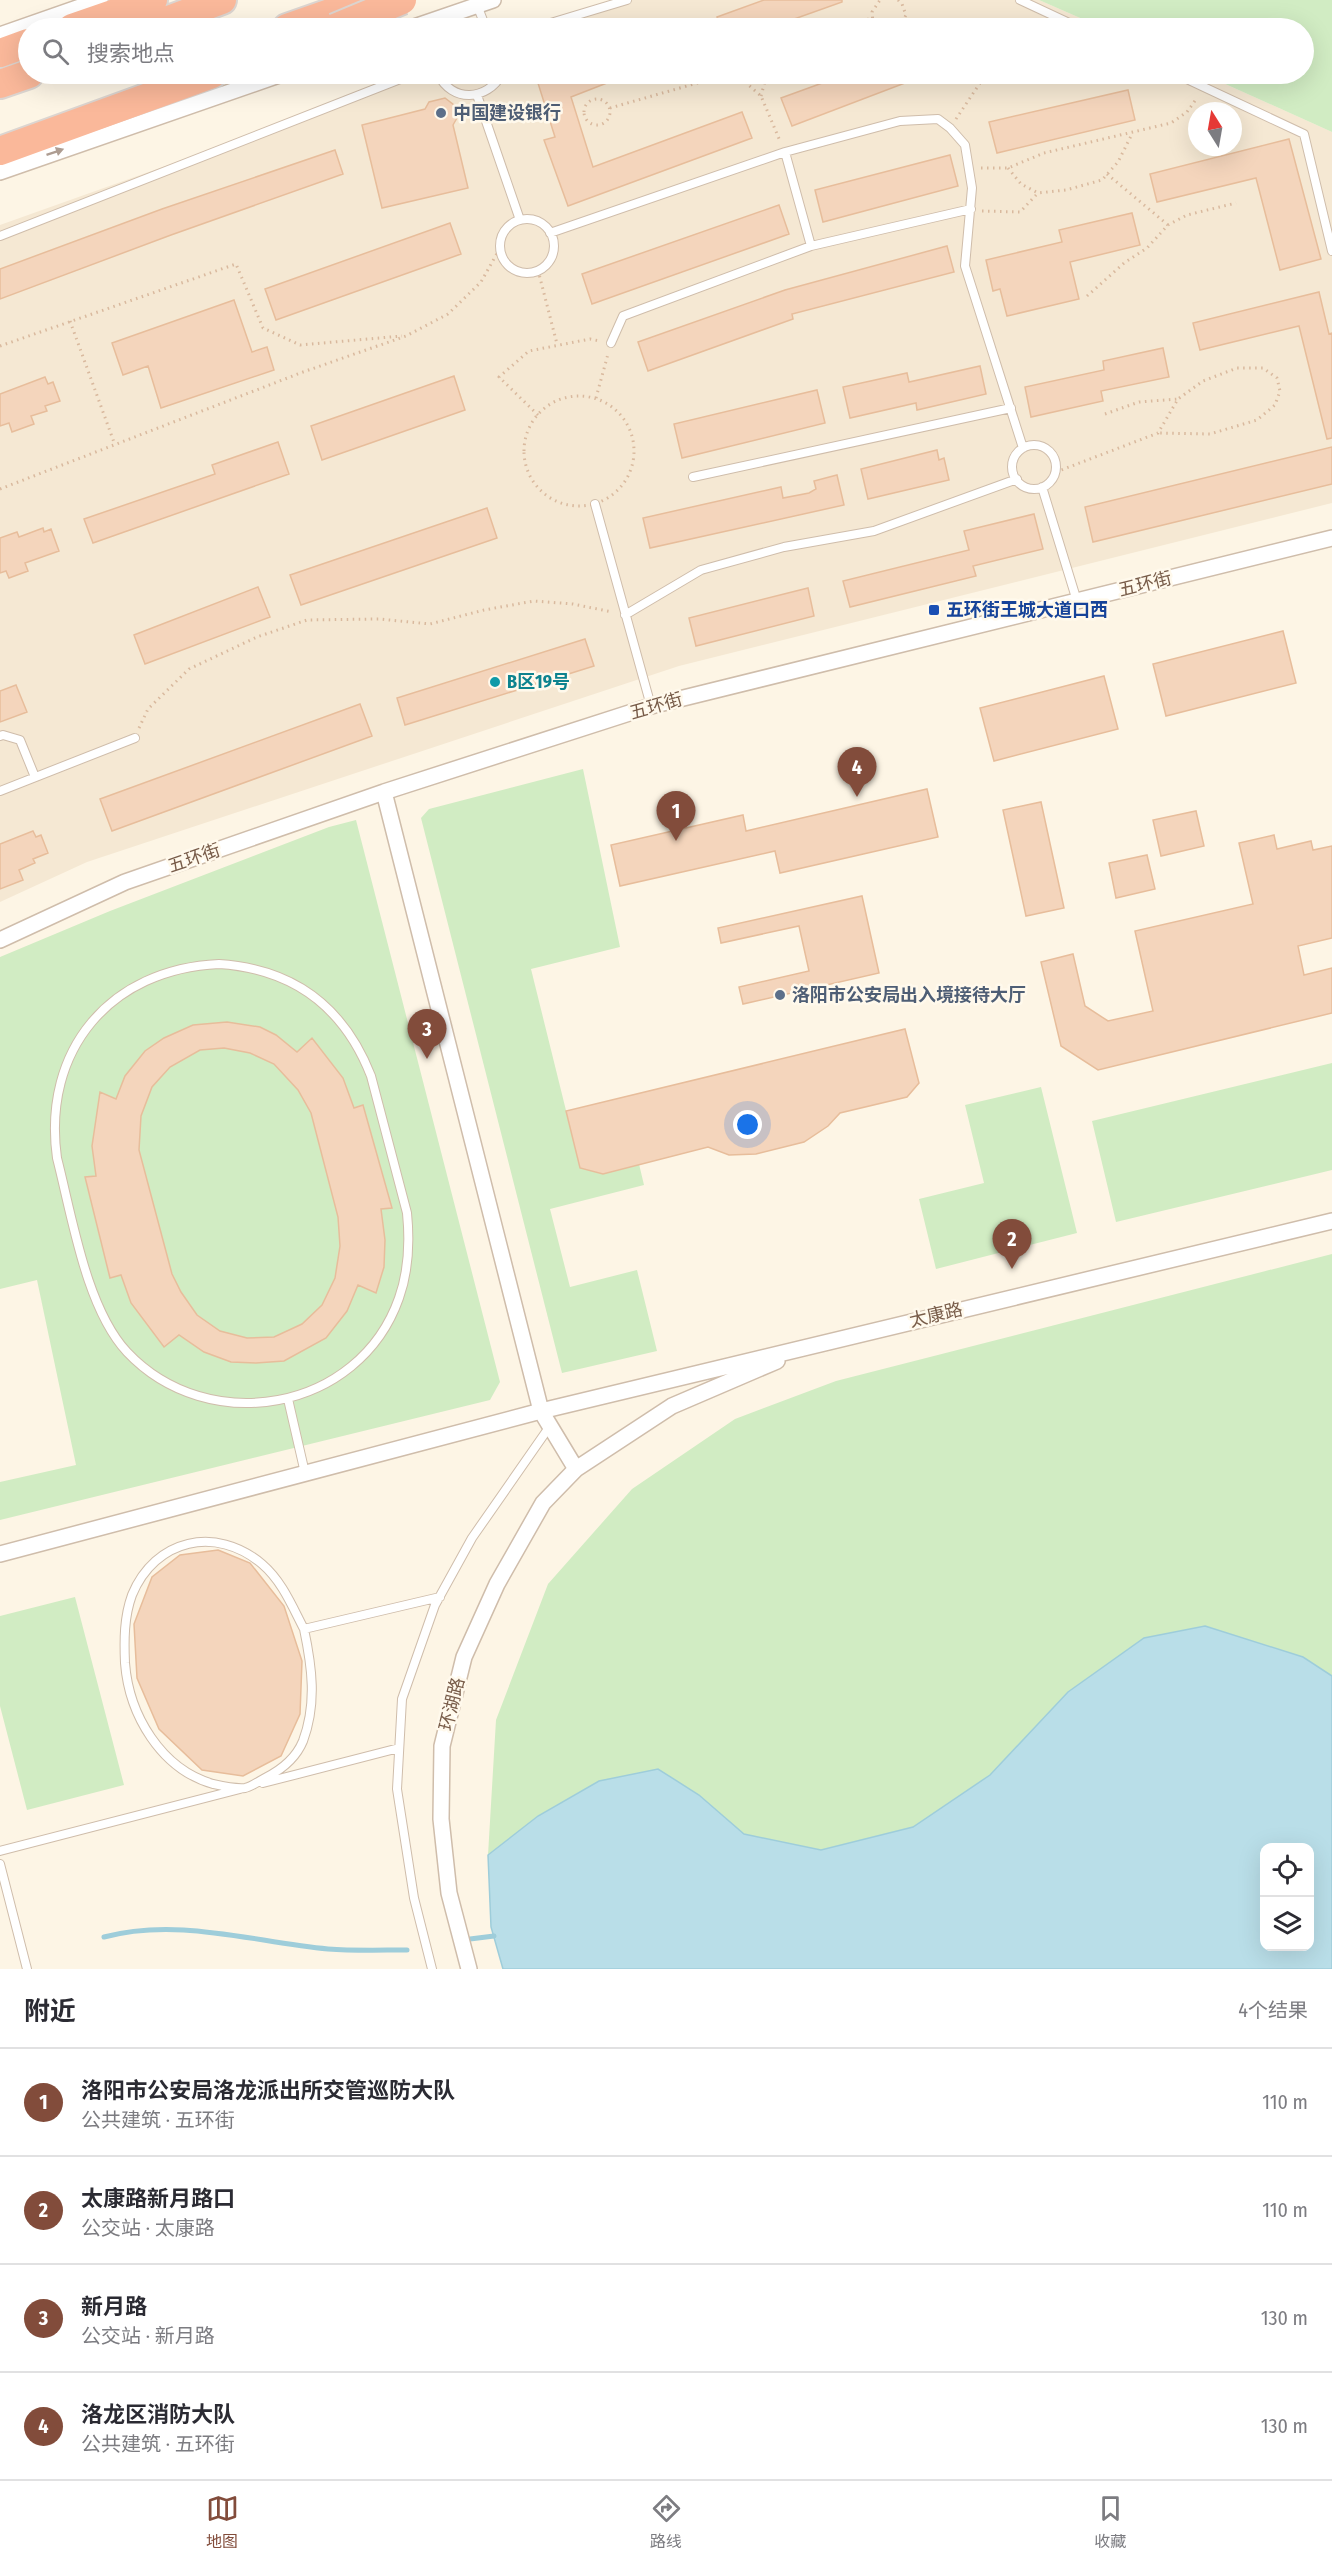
<!DOCTYPE html>
<html lang="zh">
<head>
<meta charset="utf-8">
<style>
	:root { --surface:#fff; --page:#f7f7f7; --text:#2b2b33; --muted:#7c7c81; --line:#e1e1e2; --accent:#824c3b }
	body { margin:0; font-family:"Fira Sans Condensed","Noto Sans SC",sans-serif; background:var(--page); color:var(--text) }
	.controls { position:absolute; right:18px; bottom:18px; display:grid; overflow:hidden; border-radius:12px; box-shadow:0 6px 24px #0002 }
	.controls button { width:54px; height:54px; display:grid; place-items:center; padding:0; border:0; border-bottom:2px solid var(--line); background:var(--surface); color:var(--text); font:30px sans-serif }
	.compass { position:absolute; left:1188px; top:102px; width:54px; height:54px; border-radius:50%; background:var(--surface); box-shadow:0 6px 24px #0002; rotate:349deg }
	.you { position:absolute; left:748px; top:1125px; width:21px; height:21px; margin:-15px; border:4px solid #fff; border-radius:50%; background:#1a73e8; box-shadow:0 0 0 9px #1a73e833 }
	.badge { display:grid; place-items:center; width:39px; height:39px; border-radius:50%; background:var(--accent); color:#fff; font-size:20px; font-weight:700 }
	.pin { position:absolute; translate:-50% -50px; filter:drop-shadow(0 2px 3px #0008) }
	.pin::after { content:''; position:absolute; top:32px; width:21px; height:18px; background:inherit; clip-path:polygon(0 0,100% 0,50% 100%) }
	.list { margin:0; padding:0; list-style:none }
	h2 { display:flex; justify-content:space-between; align-items:center; height:78px; margin:0; padding:0 24px; font-size:26px }
	h2 small { font-size:20px; font-weight:400; color:var(--muted) }
	.list li { display:grid; grid-template-columns:39px 1fr auto; gap:18px; align-items:center; box-sizing:border-box; height:108px; padding:0 24px; border-top:2px solid var(--line) }
	.list b { display:block; font-size:22px; white-space:nowrap }
	.list p { margin:0; font-size:20px; white-space:nowrap; color:var(--muted) }
	.list em { font-size:20px; font-style:normal; color:var(--muted) }
	.icon { flex:none; width:33px; height:33px; fill:none; stroke:currentColor; stroke-width:2; stroke-linecap:round; stroke-linejoin:round }
	.map { position:relative; flex:none; width:1332px; height:1969px; overflow:hidden }
	.search { position:absolute; background:var(--surface); box-shadow:0 6px 24px #0002; left:18px; right:18px; top:18px; height:66px; display:flex; align-items:center; gap:15px; box-sizing:border-box; padding:0 21px; border-radius:33px; color:var(--muted); font-size:22px }
	.sheet { height:510px; background:var(--surface) }
	nav { display:flex; justify-content:space-around; align-items:center; box-sizing:border-box; height:84px; border-top:2px solid var(--line); background:var(--surface); font-size:16px; color:var(--muted) }
	nav a { display:grid; justify-items:center; gap:3px }
	nav .on { color:var(--accent) }
	.map>svg:first-child { display:block }
	.residential { fill:#f5e8d3; fill-rule:evenodd }
	.green { fill:#d1ecc3 }
	.water { fill:#b9dee8; stroke:#9ecdda; stroke-width:1.5; fill-rule:evenodd }
	.lines { fill:none; stroke-linecap:round; stroke-linejoin:round }
	.stream { stroke:#9ecdda; stroke-width:5 }
	.building { fill:#f4d5bc; stroke:#e7bd9b; stroke-width:1.5; fill-rule:evenodd }
	.lane-casing { stroke:#cfbdab; stroke-width:10 }
	.street-casing { stroke:#cfbdab; stroke-width:18 }
	.highway-casing { stroke:#dcd5d0; stroke-width:32 }
	.path { stroke:#d9b99e; stroke-width:3; stroke-dasharray:1.5 4.5; stroke-linecap:butt }
	.lane { stroke:#fff; stroke-width:8 }
	.street { stroke:#fff; stroke-width:15 }
	.highway { stroke:#fab89a; stroke-width:28 }
	.highway-bridge-casing { stroke:#dcd5d0; stroke-width:32; stroke-linecap:butt }
	.highway-bridge { stroke:#fab89a; stroke-width:28 }
	.oneway { fill:#ae9d92 }
	.service-dot { fill:#5c6f8a; stroke:#fff9ec; stroke-width:2 }
	.transit-dot { fill:#1a4fb4; stroke:#fff9ec; stroke-width:2 }
	.culture-dot { fill:#0f9aa8; stroke:#fff9ec; stroke-width:2 }
	.labels { text-anchor:middle; stroke-width:5; stroke-linejoin:round; paint-order:stroke }
	.service-label { font-size:18px; font-weight:bold; fill:#4e5e75; stroke:#fff9ec; text-anchor:start }
	.street-label { font-size:18px; fill:#785c49; stroke:#fff9ec }
	.transit-label { font-size:18px; font-weight:bold; fill:#164399; stroke:#fff9ec; text-anchor:start }
	.culture-label { font-size:18px; font-weight:bold; fill:#0d838f; stroke:#fff9ec; text-anchor:start }
</style>
</head>
<body>
<div class="map">
<svg width="1332" height="1969" viewBox="0 0 1332 1969">
	<rect width="100%" height="100%" fill="#fdf5e5"/>
	<path class="residential" d="M629,0H1039L1103,28H550Z
		M424,74H1203L1332,132V503L679,666L87,862L0,902V225ZM1197,111H1233V147H1197Z"/>
	<path class="green" d="M1039,0H1332V132L1203,74H1304V28H1103Z
		M583,769L620,947L531,969L580,1167L603,1174L639,1164L644,1185L550,1209L570,1287L637,1270L657,1351L562,1373L421,818L429,809Z
		M356,820L500,1382L490,1400L0,1520V1482L76,1465L37,1280L0,1289V957L110,911L329,827Z
		M1332,1063V1170L1116,1222L1092,1121Z
		M1041,1087L1077,1233L936,1269L919,1199L984,1183L965,1105Z
		M1332,1254V1676L1303,1657L1205,1626L1144,1638L1068,1692L990,1775L913,1827L821,1850L744,1834L699,1795L599,1781L538,1816L488,1855L496,1720L548,1584L632,1489L735,1419L836,1381Z
		M75,1597L124,1785L27,1810L0,1706V1616Z"/>
	<path class="water" d="M1205,1626L1303,1657L1332,1676V1969H503L491,1927L488,1855L538,1816L599,1781L658,1769L699,1795L744,1834L821,1850L913,1827L990,1775L1068,1692L1144,1638ZM1264,1848H1310V1946H1264Z"/>
	<g class="lines">
		<path class="stream" d="M104,1937C178,1917 253,1942 328,1949C354,1951 381,1950 407,1950
			M470,1939L494,1936"/>
	</g>
	<path class="building" d="M764,0H842V2L769,28H721L717,17Z
		M554,74H630L571,97L593,167L742,112L752,138L568,206L544,140L555,137L537,80Z
		M847,74H926V75L792,126L781,98Z
		M1128,90L1135,120L997,153L989,122Z
		M445,98L454,105L457,118L453,125L468,188L382,208L362,125L425,109L429,102Z
		M1289,139L1321,259L1280,270L1256,178L1157,202L1150,174Z
		M335,150L343,174L171,235L0,299V269L162,209Z
		M950,155L958,186L823,222L815,190Z
		M779,205L789,234L592,304L582,274Z
		M1132,213L1140,245L1070,262L1079,299L1007,316L1000,289L993,291L986,260L1062,242L1059,230Z
		M450,223L461,254L276,320L265,289Z
		M947,246L954,272L792,314L793,319L648,371L638,342L785,290Z
		M1319,292L1329,334L1332,333V438L1327,439L1299,326L1200,350L1193,323Z
		M234,300L252,352L267,347L274,370L161,408L148,366L123,375L112,343Z
		M1163,348L1169,377L1101,391L1103,401L1031,417L1025,387L1104,370L1103,361Z
		M980,366L986,394L917,410L916,403L850,418L843,387L907,373L909,382Z
		M454,376L465,410L322,460L311,426Z
		M45,377L48,384L53,382L60,401L45,406L47,411L31,416L34,424L12,432L9,423L0,426V394Z
		M817,390L825,423L682,458L674,424Z
		M278,442L289,474L93,543L84,519L215,474L212,465Z
		M1332,447V484L1093,542L1085,507Z
		M937,450L939,460L944,458L949,480L868,499L861,469Z
		M837,475L844,505L650,548L643,518L781,487L783,498L809,493L816,489L814,481Z
		M487,508L497,538L301,605L290,575Z
		M1034,514L1043,549L973,566L976,576L850,607L843,581L969,550L964,531Z
		M43,528L44,532L51,529L59,551L25,563L28,571L9,578L6,571L0,573V538L17,532L19,537Z
		M258,587L270,617L145,664L134,635Z
		M808,588L814,616L696,646L689,618Z
		M1283,631L1296,683L1166,716L1153,664Z
		M585,639L594,666L405,725L397,698Z
		M1104,676L1118,729L994,761L980,708Z
		M16,685L27,712L0,722V691Z
		M360,704L372,736L112,831L100,799Z
		M927,789L938,837L780,873L775,851L620,886L611,845L743,815L746,831Z
		M1041,802L1064,908L1026,916L1003,810Z
		M1196,811L1204,846L1161,856L1153,820Z
		M33,831L36,837L41,835L48,853L33,859L35,863L19,870L23,880L0,889V844Z
		M1274,835L1277,849L1311,841L1313,850L1332,846V938L1298,946L1304,975L1332,968V1013L1098,1070L1061,1046L1041,962L1073,954L1085,1006L1108,1021L1153,1011L1135,931L1253,904L1239,843Z
		M1147,855L1155,889L1116,898L1109,863Z
		M862,896L879,973L743,1004L739,987L809,971L799,926L721,943L718,928Z
		M227,1022L260,1027L276,1035L297,1052L312,1038L343,1078L354,1108L363,1105L392,1208L381,1209L385,1240L384,1267L376,1293L358,1285L347,1311L326,1338L284,1361L256,1363L231,1362L204,1352L179,1335L164,1347L131,1303L121,1275L110,1278L85,1177L96,1176L92,1146L100,1092L116,1099L125,1076L145,1051L164,1038L193,1025ZM224,1048L250,1053L274,1064L298,1090L311,1113L338,1217L340,1246L335,1278L322,1305L302,1324L274,1337L247,1338L220,1331L197,1315L181,1292L172,1274L139,1150L141,1116L152,1087L170,1067L200,1050Z
		M905,1029L919,1083L907,1097L840,1113L828,1126L804,1142L756,1154L729,1155L708,1147L603,1174L580,1168L566,1111Z
		M218,1550L250,1563L284,1606L302,1661L300,1714L281,1756L243,1776L202,1770L159,1729L137,1678L134,1624L152,1577L180,1555Z"/>
	<g class="lines">
		<g class="lane-casing">
			<path id="lane" d="M1020,0L1080,28
				M477,5L486,28
				M464,28H476
				M534,28L627,0
				M438,74C452,103 487,101 502,74
				M1176,74L1304,134L1332,251
				M477,95L520,220
				M785,152L811,246
				M500 246a27 27 0 1 1 54 0a27 27 0 1 1-54 0Z
				M550,233L785,152L900,121L938,119L950,128L965,145L972,188L965,266L1023,448
				M0,236L413,74
				M611,343L623,316L811,246L971,209
				M1012 467a22 22 0 1 1 44 0a22 22 0 1 1-44 0Z
				M693,477L1011,408
				M1042,487L1077,601
				M595,504L651,706
				M625,615L701,570L784,547L874,531L1017,479
				M0,736L3,735L20,740L35,777
				M0,791L135,738
				M219,964C293,969 344,1007 371,1076L407,1213C410,1243 409,1270 399,1298C359,1412 208,1438 127,1352C86,1308 72,1216 57,1158C42,1050 110,969 219,964Z
				M288,1399L305,1473
				M304,1629C312,1667 317,1703 303,1741C296,1758 281,1770 265,1778C259,1781 251,1787 245,1788C235,1789 222,1786 213,1784C161,1769 129,1715 125,1663C124,1640 124,1617 132,1595C155,1539 216,1525 262,1564C282,1581 292,1606 304,1629L440,1597
				M263,1783L399,1748
				M0,1851L240,1789
				M0,1864L27,1969
				M432,1969L414,1898L397,1789L402,1699L435,1605L472,1538L550,1426"/>
		</g>
		<g class="street-casing">
			<path id="street" d="M411,28L493,0
				M0,35L100,0
				M0,172L282,74
				M384,792L541,1411L576,1469
				M0,940L125,882L384,792L651,706L1332,538
				M0,1554L541,1411L1332,1221
				M469,1969L449,1893L441,1819L442,1746L464,1657L497,1584L543,1503L576,1469L672,1406L777,1361"/>
		</g>
		<g class="highway-casing">
			<path id="highway" d="M72,28L153,0
				M147,28L222,0
				M287,28L367,0
				M0,53L28,43
				M0,84L29,74
				M0,151L212,74"/>
		</g>
		<path class="path" d="M898,0L902,4L906,15L899,28
			M845,28L871,18
			M878,28L873,23L872,12L880,0
			M996,28H1006
			M736,74L761,96L780,141
			M761,96L767,74
			M584 112a13 13 0 1 1 26 0a13 13 0 1 1-26 0Z
			M610,108L729,74
			M956,119L986,74
			M981,168H1008L1044,153L1171,123L1187,112L1197,98
			M1008,168L1021,184L1038,193L1066,190L1102,180L1118,162L1132,134
			M1107,174L1168,225
			M982,211L1020,212L1038,193
			M538,270L557,344
			M1087,296L1124,263L1147,248L1168,225L1187,215L1236,203
			M70,321L115,445
			M0,346L236,264L263,328L300,345L402,336
			M524 451a55 55 0 1 1 110 0a55 55 0 1 1-110 0Z
			M596,398L608,354
			M1105,414L1139,402L1178,399
			M538,415L499,377L529,351L590,339L600,341
			M1056,472L1158,433L1178,399L1203,381L1237,368H1263L1277,378L1280,391L1275,405L1257,420L1210,434L1158,433
			M0,489L303,372L406,336L448,314L481,282L500,248
			M139,728L148,709L189,669L257,637L307,620L379,619L430,624L484,610L534,601L573,604L612,612"/>
		<use href="#lane" class="lane"/>
		<use href="#street" class="street"/>
		<use href="#highway" class="highway"/>
		<g class="highway-bridge-casing">
			<path id="highway-bridge" d="M335,28L402,0"/>
		</g>
		<use href="#highway-bridge" class="highway-bridge"/>
	</g>
	<defs><path id="oneway-solid" d="M-6-.8H1V-3.2L6.5 0L1 3.2V.8H-6Z" transform="scale(1.5)"/></defs>
	<use class="oneway" href="#oneway-solid" transform="translate(55 152) rotate(-19)"/>
	<g class="service-dot">
		<circle cx="441" cy="113" r="6"/>
		<circle cx="780" cy="995" r="6"/>
	</g>
	<rect class="transit-dot" x="928" y="604" width="12" height="12" rx="3"/>
	<circle class="culture-dot" cx="495" cy="682" r="6"/>
	<g class="labels">
		<g class="service-label">
			<text x="453" y="119">中国建设银行</text>
			<text x="792" y="1001">洛阳市公安局出入境接待大厅</text>
		</g>
		<g class="street-label">
			<text transform="translate(1145 584) rotate(-14)" y="6">五环街</text>
			<text transform="translate(656 706) rotate(-16)" y="6">五环街</text>
			<text transform="translate(194 858) rotate(-19)" y="6">五环街</text>
			<text transform="translate(936 1315) rotate(-13)" y="6">太康路</text>
			<text transform="translate(452 1704) rotate(-76)" y="6">环湖路</text>
		</g>
		<g class="transit-label">
			<text x="946" y="616">五环街王城大道口西</text>
		</g>
		<g class="culture-label">
			<text x="507" y="688">B区19号</text>
		</g>
	</g>
</svg>
<div class="controls">
<button><svg class="icon" aria-label="locate" viewBox="0 0 24 24"><circle cx="12" cy="12" r="6"/><path d="M12 2v4M12 18v4M2 12h4M18 12h4"/></svg></button>
<button><svg class="icon" aria-label="layers" viewBox="0 0 24 24"><path d="M12 4l9 5-9 5-9-5zM3 14l9 5 9-5"/></svg></button>
</div>
<svg class="compass" viewBox="-18 -18 36 36"><path d="M0-13l5 13h-10z" fill="#e53935"/><path d="M0 13l5-13h-10z" fill="#7c7c81"/></svg>
<div class="you"></div>
<div class="pin badge" style="left:676px;top:841px">1</div>
<div class="pin badge" style="left:1012px;top:1269px">2</div>
<div class="pin badge" style="left:427px;top:1059px">3</div>
<div class="pin badge" style="left:857px;top:797px">4</div>
<div class="search"><svg class="icon" aria-label="search" viewBox="0 0 24 24"><circle cx="10" cy="10" r="6"/><path d="M15 15l6 6"/></svg>搜索地点</div>
</div>
<section class="sheet">
<h2>附近<small>4个结果</small></h2>
<ul class="list">
<li><span class="badge">1</span><div><b>洛阳市公安局洛龙派出所交管巡防大队</b><p>公共建筑 · 五环街</p></div><em>110 m</em></li>
<li><span class="badge">2</span><div><b>太康路新月路口</b><p>公交站 · 太康路</p></div><em>110 m</em></li>
<li><span class="badge">3</span><div><b>新月路</b><p>公交站 · 新月路</p></div><em>130 m</em></li>
<li><span class="badge">4</span><div><b>洛龙区消防大队</b><p>公共建筑 · 五环街</p></div><em>130 m</em></li>
</ul>
</section>
<nav>
<a class="on"><svg class="icon" aria-label="map" viewBox="0 0 24 24"><path d="M3 6l6-2 6 2 6-2v14l-6 2-6-2-6 2zM9 4v14M15 6v14"/></svg>地图</a>
<a><svg class="icon" aria-label="directions" viewBox="0 0 24 24"><path d="M12 3l9 9-9 9-9-9zM9 14v-3h6M13 9l2 2-2 2"/></svg>路线</a>
<a><svg class="icon" aria-label="saved" viewBox="0 0 24 24"><path d="M7 4h10v16l-5-4-5 4z"/></svg>收藏</a>
</nav>
</body>
</html>
